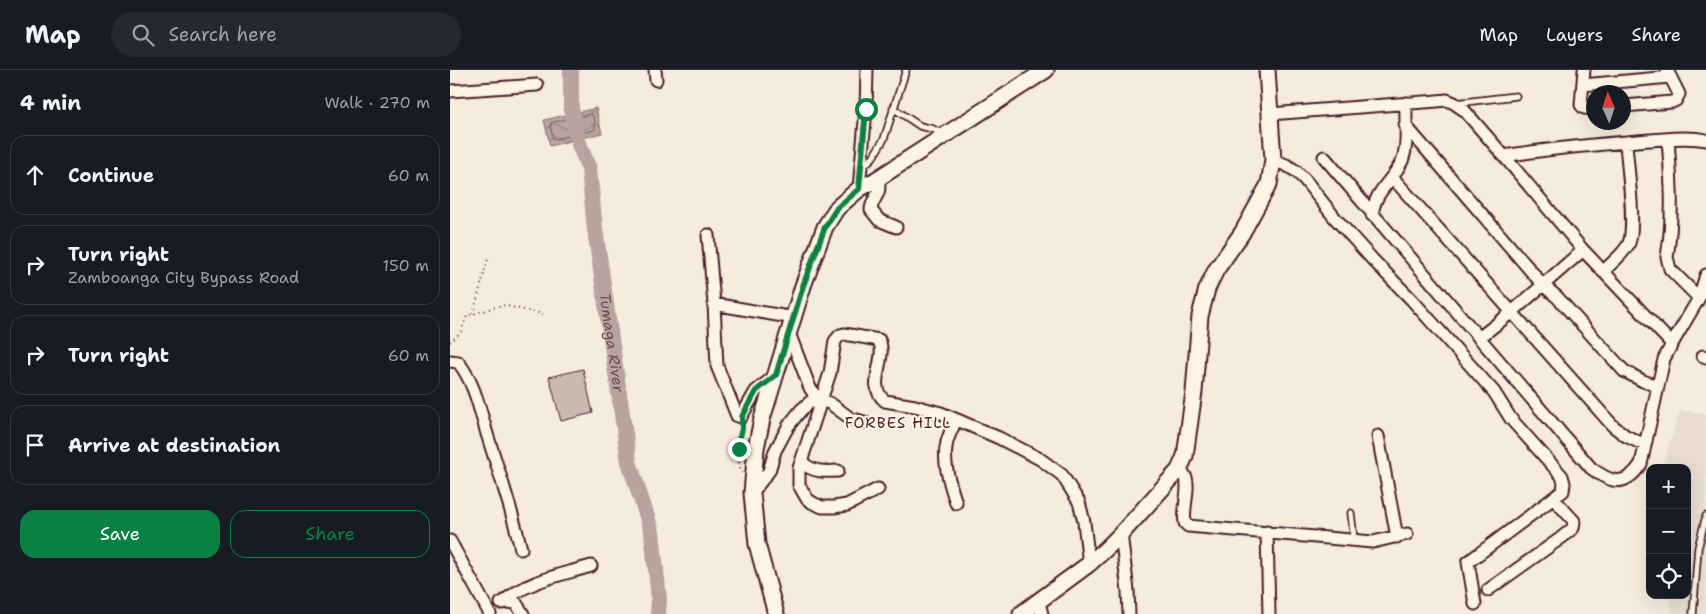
<!DOCTYPE html>
<html lang="en">
<head>
<meta charset="utf-8">
<style>
	:root { --surface:#171b24; --page:#242831; --text:#f1f3f6; --muted:#9ea1a6; --line:#363941; --accent:#0b8043 }
	body { margin:0; font-family:"Shantell Sans",sans-serif; background:var(--page); color:var(--text) }
	.controls { position:absolute; right:15px; bottom:15px; display:grid; overflow:hidden; border-radius:10px; box-shadow:0 5px 20px #0002 }
	.controls button { width:45px; height:45px; display:grid; place-items:center; padding:0; border:0; border-bottom:1px solid var(--line); background:var(--surface); color:var(--text); font:25px sans-serif }
	.compass { position:absolute; left:1136px; top:15px; width:45px; height:45px; border-radius:50%; background:var(--surface); box-shadow:0 5px 20px #0002; rotate:357deg }
	.stop { position:absolute; width:15px; height:15px; margin:-11px; border:4px solid #0b8043; border-radius:50%; background:#fff }
	.stop.end { background:#0b8043; border-color:#fff; box-shadow:0 1px 5px #0008 }
	.list { margin:0; padding:0; list-style:none }
	h2 { display:flex; justify-content:space-between; align-items:center; height:65px; margin:0; padding:0 20px; font-size:21px }
	h2 small { font-size:16px; font-weight:400; color:var(--muted) }
	.list li { display:grid; grid-template-columns:32px 1fr auto; gap:15px; align-items:center; box-sizing:border-box; height:80px; margin:0 10px 10px; padding:0 10px; border:1px solid var(--line); border-radius:15px }
	.list b { display:block; font-size:19px; white-space:nowrap }
	.list p { margin:0; font-size:16px; white-space:nowrap; color:var(--muted) }
	.list em { font-size:16px; font-style:normal; color:var(--muted) }
	.actions { display:flex; gap:10px; padding:15px 20px }
	.actions a { flex:1; padding:11px 0; border:1px solid var(--accent); border-radius:15px; text-align:center; font-size:18px; color:var(--accent) }
	.actions .main { background:var(--accent); color:#fff }
	.icon { flex:none; width:28px; height:28px; fill:none; stroke:currentColor; stroke-width:2; stroke-linecap:round; stroke-linejoin:round }
	.map { position:relative; flex:none; width:1256px; height:544px; overflow:hidden }
	header { display:flex; align-items:center; gap:30px; box-sizing:border-box; height:70px; padding:0 25px; background:var(--surface); border-bottom:1px solid var(--line) }
	header strong { font-size:24px }
	nav { display:flex; gap:28px; margin-inline-start:auto; font-size:18px }
	.search { width:350px; height:45px; background:var(--page); display:flex; align-items:center; gap:12px; box-sizing:border-box; padding:0 18px; border-radius:28px; color:var(--muted); font-size:19px }
	main { display:flex }
	aside { flex:1; background:var(--surface) }
	.map>svg:first-child { display:block }
	.built { fill:#e8ddd0 }
	.water { fill:url(#water-waves); stroke:#8c6e70 }
	.lines { fill:none; stroke-linecap:round; stroke-linejoin:round }
	.shore { stroke:#765459; stroke-width:1 }
	.canal { stroke:#b8a39e; stroke-width:10 }
	.river { stroke:#b8a39e; stroke-width:16 }
	.building { fill:#cab9b1; stroke:#4a1f2b }
	.lane-casing { stroke:#4a1f2b; stroke-width:9 }
	.street-casing { stroke:#4a1f2b; stroke-width:15 }
	.secondary-casing { stroke:#4a1f2b; stroke-width:19 }
	.path { stroke:#4a1f2b; stroke-width:2; stroke-dasharray:1 4; stroke-linecap:butt }
	.lane { stroke:#fcf5e5; stroke-width:5.5 }
	.street { stroke:#fcf5e5; stroke-width:11 }
	.secondary { stroke:#fcf5e5; stroke-width:15 }
	.route { stroke:#0b8043; stroke-width:6 }
	.labels { text-anchor:middle; stroke-width:4; stroke-linejoin:round; paint-order:stroke }
	.water-label { font-size:15px; font-style:italic; fill:#704d53; stroke:#fcf5e5 }
	.neighbourhood-label { font-size:15px; letter-spacing:1px; fill:#4a1f2b; stroke:#fcf5e5 }
</style>
</head>
<body>
<header>
<strong>Map</strong>
<div class="search"><svg class="icon" aria-label="search" viewBox="0 0 24 24"><circle cx="10" cy="10" r="6"/><path d="M15 15l6 6"/></svg>Search here</div>
<nav><a>Map</a><a>Layers</a><a>Share</a></nav>
</header>
<main>
<aside>
<h2>4 min<small>Walk · 270 m</small></h2>
<ul class="list">
<li><svg class="icon" aria-label="ahead" viewBox="0 0 24 24"><path d="M12 20V5M6 11l6-6 6 6"/></svg><div><b>Continue</b></div><em>60 m</em></li>
<li><svg class="icon" aria-label="right" viewBox="0 0 24 24"><path d="M7 20v-9h11M14 6l5 5-5 5"/></svg><div><b>Turn right</b><p>Zamboanga City Bypass Road</p></div><em>150 m</em></li>
<li><svg class="icon" aria-label="right" viewBox="0 0 24 24"><path d="M7 20v-9h11M14 6l5 5-5 5"/></svg><div><b>Turn right</b></div><em>60 m</em></li>
<li><svg class="icon" aria-label="arrive" viewBox="0 0 24 24"><path d="M6 21V4h12l-3 4 3 4H6"/></svg><div><b>Arrive at destination</b></div></li>
</ul>
<div class="actions"><a class="main">Save</a><a>Share</a></div>
</aside>
<div class="map">
<svg width="1256" height="544" viewBox="0 0 1256 544">
	<defs>
		<pattern id="water-waves" width="16" height="10" patternUnits="userSpaceOnUse" patternTransform="scale(1.25)"><rect width="16" height="10" fill="#b8a39e"/><path d="M0 5q4-4 8 0t8 0" fill="none" stroke="#988481"/></pattern>
	</defs>
	<rect width="100%" height="100%" fill="#f5ecde"/>
	<filter id="ink" filterUnits="userSpaceOnUse"><feTurbulence type="fractalNoise" baseFrequency=".02" numOctaves="2"/><feDisplacementMap in="SourceGraphic" scale="10" xChannelSelector="R" yChannelSelector="G"/><feConvolveMatrix kernelMatrix="1 2 1 2 8 2 1 2 1" color-interpolation-filters="sRGB"/></filter>
	<g filter="url(#ink)">
		<path class="built" d="M1230,340L1256,344V544H1223L1220,525H1237V398H1212Z"/>
		<path class="water" d="M146,38L152,63L100,76L94,50Z"/>
		<g class="lines">
			<path class="shore" d="M141,44C144,47 147,56 144,60L106,69L103,68L100,56L101,53Z"/>
			<path class="canal" d="M128,69L129,74"/>
			<g class="river">
				<path d="M121,0V38L127,65"/>
				<path id="s1" d="M129,74L139,99L145,159L179,392L202,462L209,529L208,544"/>
			</g>
		</g>
		<path class="building" d="M133,299L143,343L111,351L99,307Z"/>
		<g class="lines">
			<g class="lane-casing">
				<path id="lane" d="M1006,33L1066,26
					M443,38L470,56L483,59L494,64
					M411,99L423,87L434,69L456,0
					M901,443L904,470
					M1243,544L1248,478L1256,446"/>
			</g>
			<g class="street-casing">
				<path id="street" d="M205,0L206,10
					M1134,0L1131,35L1134,38L1144,39
					M1133,15L1220,7
					M0,21L87,15
					M1174,36L1222,32L1226,30L1229,24L1217,0
					M820,44L987,31L997,30L1004,33L1014,40L1054,86L1133,180L1222,274
					M955,55L1093,215L1107,227L1174,301L1193,311L1207,316
					M1218,69C1221,111 1224,145 1217,187L1220,199L1249,228
					M1054,86C1102,78 1151,74 1199,70C1217,69 1238,66 1256,70
					M874,87L1141,398C1161,413 1175,418 1191,394L1214,289L1222,274L1249,228L1256,205
					M823,90L836,95L846,101L855,110L885,148L923,190L962,230L1044,322L1061,349L1112,406L1114,413L1113,421L1018,492L1025,534
					M942,107L1163,356L1176,366L1195,375
					M428,108C432,128 422,126 421,140L429,150L446,157
					M409,119L416,39L417,0
					M922,145C925,120 942,112 952,91C959,74 955,51 956,33
					M258,165L264,234L344,248
					M1153,202C1161,193 1174,184 1179,173C1186,156 1177,93 1176,72
					M264,234L267,296L287,346L291,347L306,321L326,305
					M339,263L360,318L366,327L381,334L400,348L414,352
					M1029,268L1062,242L1133,180
					M1253,286L1256,287
					M0,291L8,292C24,311 30,340 37,364C49,402 62,440 71,479
					M506,350C503,357 499,364 497,372C492,391 500,414 506,433
					M928,366L947,467
					M352,392C362,402 374,402 388,401
					M729,400C731,402 734,403 735,406C741,415 732,441 735,453L738,456L923,472L957,464
					M428,419L397,435L384,437H372L363,433L357,429L349,415V398L380,303L385,271L390,265L394,264L429,270C438,289 415,315 435,331L465,336L491,343L549,368L590,389L612,405L629,432L634,452L639,494
					M302,423L319,401L325,381L339,355L351,340L366,327
					M817,462L819,544
					M671,464L678,521L679,544
					M0,471L40,544
					M1038,520L1111,468L1123,458L1124,451L1103,428
					M589,532L592,544
					M51,533L58,532L66,533L73,544
					M52,533C76,511 111,505 141,496"/>
			</g>
			<g class="secondary-casing">
				<path id="secondary" d="M326,544L307,474L302,423L306,378L312,349L353,216L375,157L387,138L409,119L424,111L596,0
					M571,544L639,494L658,477L671,464L729,400L735,386L744,322L750,246L757,219L766,200L792,163L819,114L823,90L817,0"/>
			</g>
			<path class="path" d="M23,244L38,189
				M0,272L11,262L17,246L52,235L93,244
				M292,403C285,388 291,372 292,357"/>
			<use href="#lane" class="lane"/>
			<use href="#street" class="street"/>
			<use href="#secondary" class="secondary"/>
		</g>
	</g>
	<g class="lines" filter="url(#ink)">
		<path class="route" d="M289,379V370L292,359V347L306,321L326,305L353,216L375,157L387,138L409,119L416,39"/>
	</g>
	<g class="labels">
		<g class="water-label">
			<text dy="5" stroke="none"><textPath href="#s1" startOffset="202">Tumaga River</textPath></text>
		</g>
		<g class="neighbourhood-label">
			<text x="448" y="358">FORBES HILL</text>
		</g>
	</g>
</svg>
<div class="controls">
<button>+</button>
<button>−</button>
<button><svg class="icon" aria-label="locate" viewBox="0 0 24 24"><circle cx="12" cy="12" r="6"/><path d="M12 2v4M12 18v4M2 12h4M18 12h4"/></svg></button>
</div>
<svg class="compass" viewBox="-18 -18 36 36"><path d="M0-13l5 13h-10z" fill="#e53935"/><path d="M0 13l5-13h-10z" fill="#9ea1a6"/></svg>
<div class="stop" style="left:416px;top:39px"></div>
<div class="stop end" style="left:289px;top:379px"></div>
</div>
</main>
</body>
</html>
